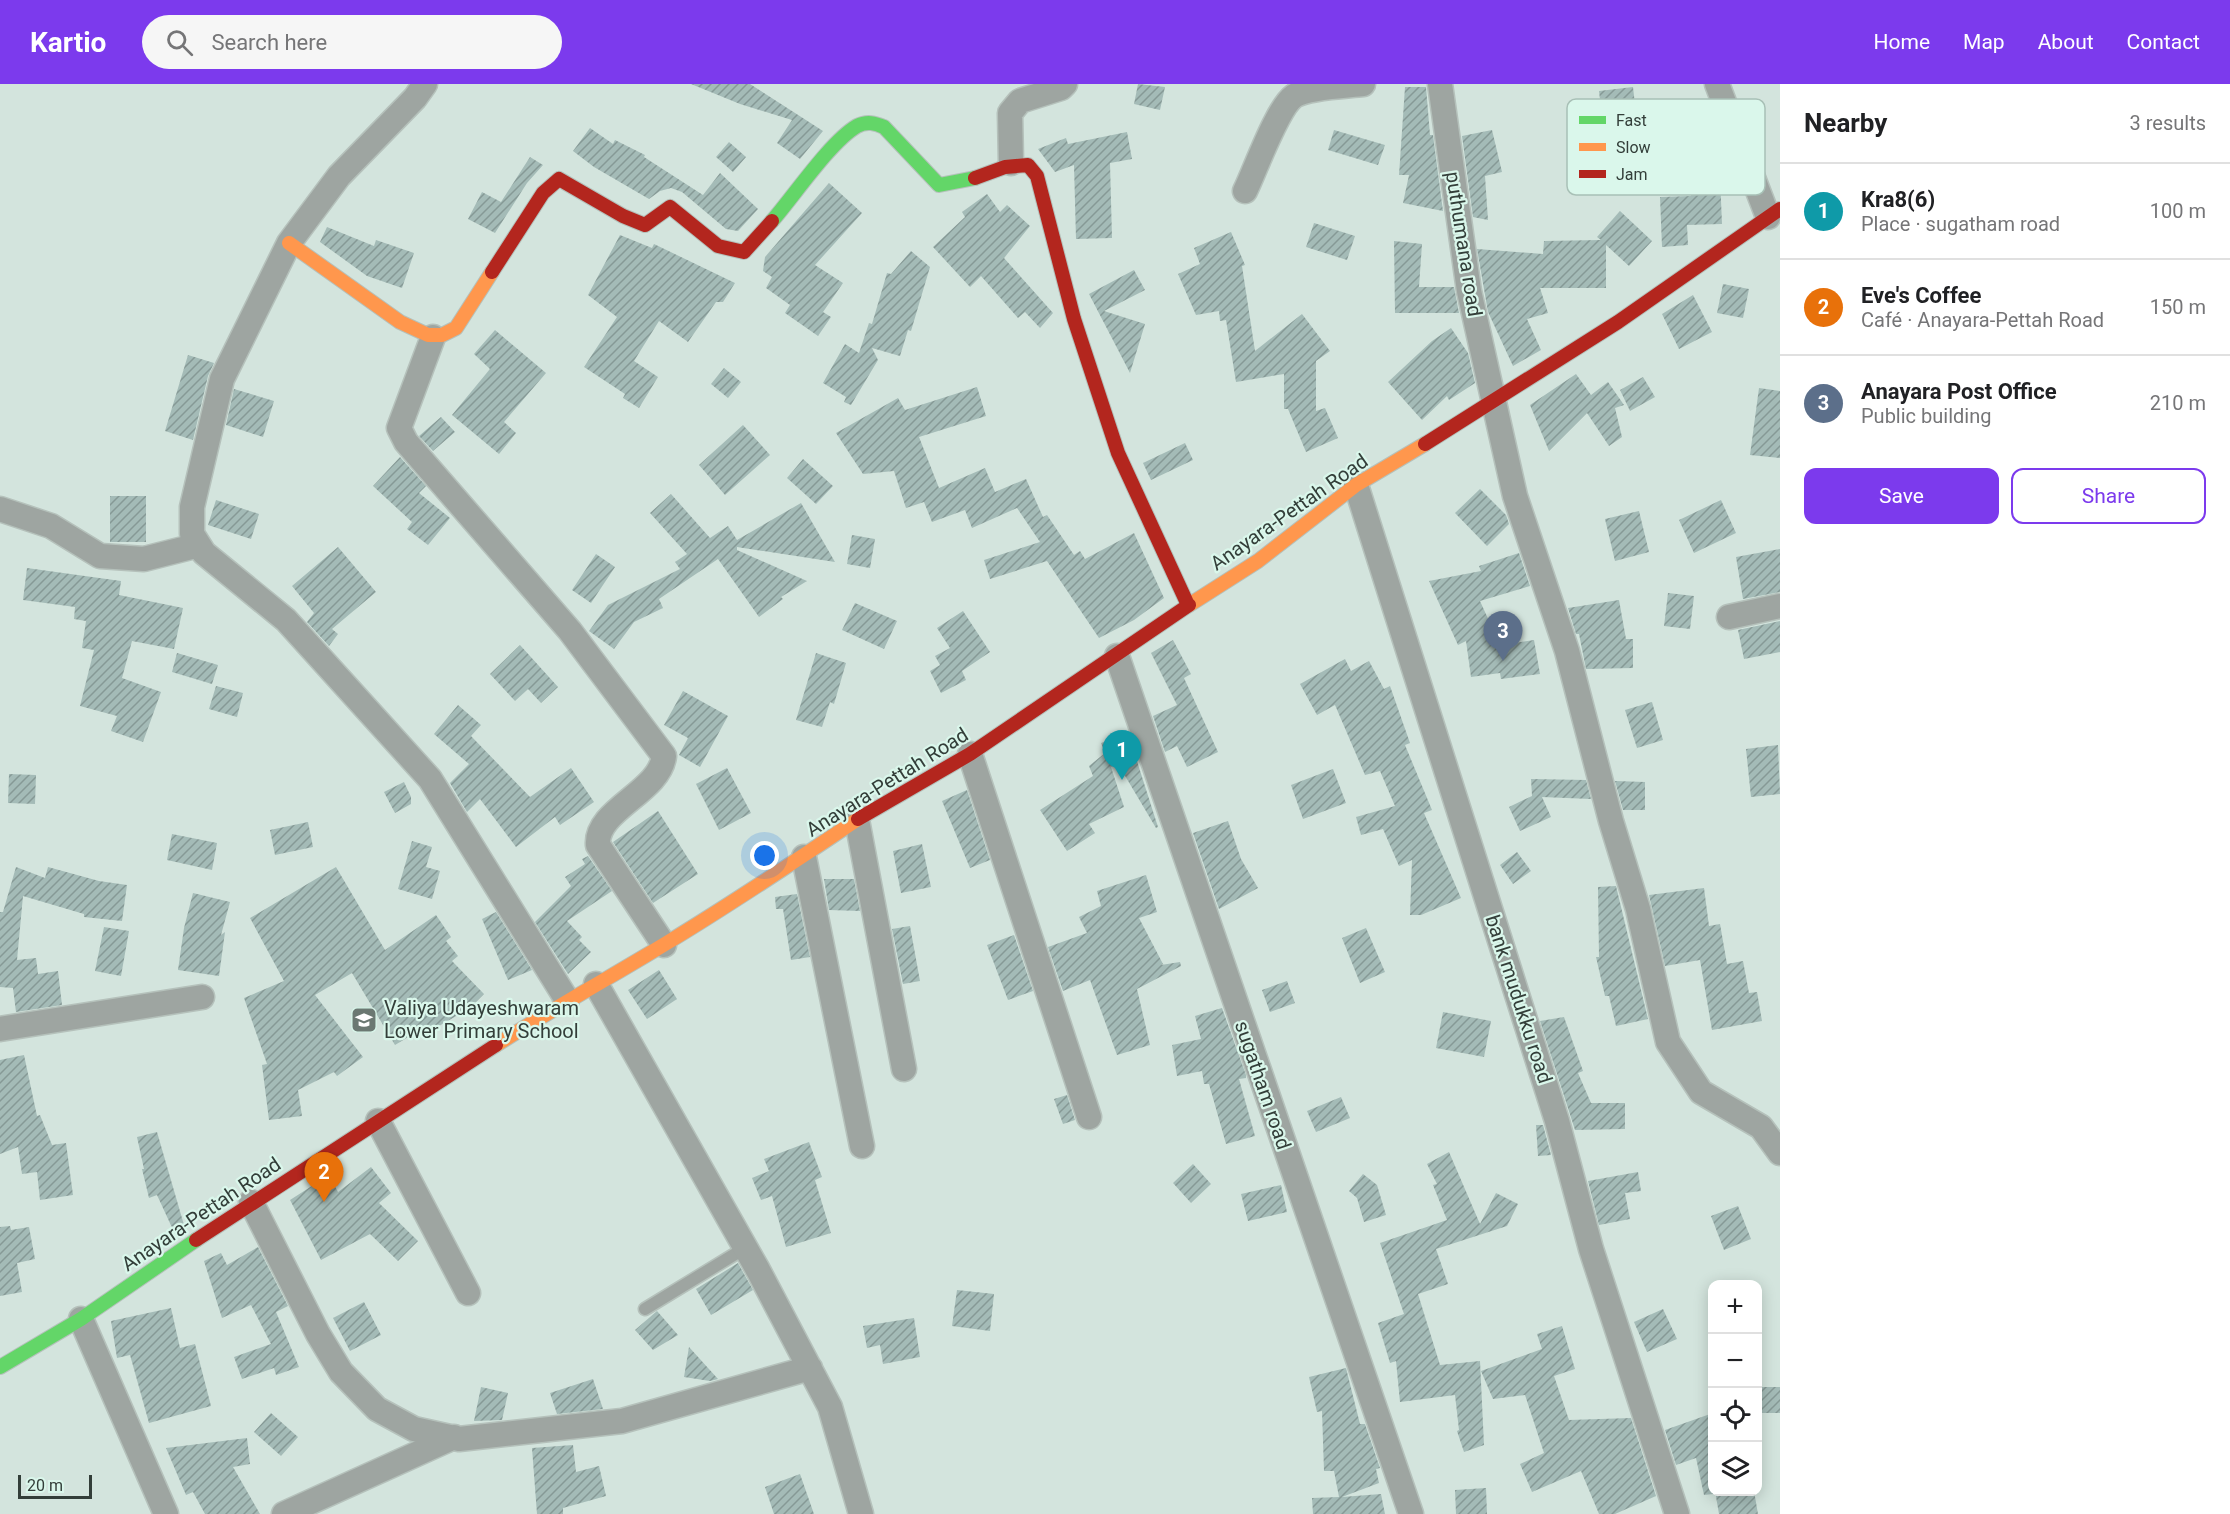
<!DOCTYPE html>
<html lang="en">
<head>
<meta charset="utf-8">
<style>
	:root { --surface:#fff; --page:#f6f6f6; --text:#202124; --muted:#757577; --line:#e0e0e0; --accent:#7c3aed }
	body { margin:0; font-family:Roboto,sans-serif; background:var(--page); color:var(--text) }
	.controls { position:absolute; right:18px; bottom:18px; display:grid; overflow:hidden; border-radius:12px; box-shadow:0 3px 15px #0003 }
	.controls button { width:54px; height:54px; display:grid; place-items:center; padding:0; border:0; border-bottom:2px solid var(--line); background:var(--surface); color:var(--text); font:30px sans-serif }
	.scale { position:absolute; left:18px; bottom:15px; width:74px; box-sizing:border-box; padding-left:6px; border:3px solid #333e39; border-top:0; font-size:16px; line-height:21px; white-space:nowrap; color:#333e39; -webkit-text-stroke:4px #daf7eb; paint-order:stroke }
	.you { position:absolute; left:765px; top:772px; width:21px; height:21px; margin:-15px; border:4px solid #fff; border-radius:50%; background:#1a73e8; box-shadow:0 0 0 9px #1a73e833 }
	.badge { display:grid; place-items:center; width:39px; height:39px; border-radius:50%; background:var(--accent); color:#fff; font-size:20px; font-weight:700 }
	.pin { position:absolute; translate:-50% -50px; filter:drop-shadow(0 2px 3px #0008) }
	.pin::after { content:''; position:absolute; top:32px; width:21px; height:18px; background:inherit; clip-path:polygon(0 0,100% 0,50% 100%) }
	.list { margin:0; padding:0; list-style:none }
	h2 { display:flex; justify-content:space-between; align-items:center; height:78px; margin:0; padding:0 24px; font-size:26px }
	h2 small { font-size:20px; font-weight:400; color:var(--muted) }
	.list li { display:grid; grid-template-columns:39px 1fr auto; gap:18px; align-items:center; box-sizing:border-box; height:96px; padding:0 24px; border-top:2px solid var(--line) }
	.list b { display:block; font-size:22px; white-space:nowrap }
	.list p { margin:0; font-size:20px; white-space:nowrap; color:var(--muted) }
	.list em { font-size:20px; font-style:normal; color:var(--muted) }
	.actions { display:flex; gap:12px; padding:18px 24px }
	.actions a { flex:1; padding:14px 0; border:2px solid var(--accent); border-radius:12px; text-align:center; font-size:21px; color:var(--accent) }
	.actions .main { background:var(--accent); color:#fff }
	.icon { flex:none; width:33px; height:33px; fill:none; stroke:currentColor; stroke-width:2; stroke-linecap:round; stroke-linejoin:round }
	.map { position:relative; flex:none; width:1780px; height:1430px; overflow:hidden }
	header { display:flex; align-items:center; gap:36px; box-sizing:border-box; height:84px; padding:0 30px; background:var(--accent); color:#fff }
	header strong { font-size:28px }
	nav { display:flex; gap:33px; margin-inline-start:auto; font-size:21px }
	.search { width:420px; height:54px; background:var(--page); display:flex; align-items:center; gap:15px; box-sizing:border-box; padding:0 21px; border-radius:33px; color:var(--muted); font-size:22px }
	main { display:flex }
	aside { flex:1; background:var(--surface) }
	.map>svg:first-child { display:block }
	.building { fill:url(#building-hatch) }
	.lines { fill:none; stroke-linecap:round; stroke-linejoin:round }
	.lane-casing { stroke:#b5c1bb; stroke-width:15 }
	.street-casing { stroke:#b5c1bb; stroke-width:27 }
	.fast-casing { stroke:#b5c1bb; stroke-width:16 }
	.slow-casing { stroke:#b5c1bb; stroke-width:16 }
	.jam-casing { stroke:#b5c1bb; stroke-width:16 }
	.lane { stroke:#9ea5a1; stroke-width:12 }
	.street { stroke:#9ea5a1; stroke-width:24 }
	.fast { stroke:#63d668; stroke-width:14 }
	.slow { stroke:#ff974d; stroke-width:14 }
	.jam { stroke:#b3261e; stroke-width:14 }
	.labels { text-anchor:middle; stroke-width:4.5; stroke-linejoin:round; paint-order:stroke }
	.street-label { font-size:20px; fill:#333e39; stroke:#daf7eb }
	.poi-label { font-size:20px; fill:#333e39; stroke:#daf7eb; text-anchor:start }
	.key { fill:#daf7eb; stroke:#a8c0b6; stroke-width:1.5 }
	.key-label { font-size:16px; fill:#333e39 }
</style>
</head>
<body>
<header>
<strong>Kartio</strong>
<div class="search"><svg class="icon" aria-label="search" viewBox="0 0 24 24"><circle cx="10" cy="10" r="6"/><path d="M15 15l6 6"/></svg>Search here</div>
<nav><a>Home</a><a>Map</a><a>About</a><a>Contact</a></nav>
</header>
<main>
<div class="map">
<svg width="1780" height="1430" viewBox="0 0 1780 1430">
	<defs>
		<pattern id="building-hatch" width="6" height="6" patternUnits="userSpaceOnUse" patternTransform="scale(1.5)"><rect width="6" height="6" fill="#a4bbb7"/><path d="M-1 1l2-2M0 6l6-6M5 7l2-2" fill="none" stroke="#869996"/></pattern>
	</defs>
	<rect width="100%" height="100%" fill="#d3e4dd"/>
	<path class="building" d="M691,0H750L823,47L800,75L777,59L792,36L740,20Z
		M1138,0L1165,3L1160,26L1134,20Z
		M1405,3H1426L1430,51H1433L1443,127L1403,119L1409,91H1399Z
		M1633,3L1643,91L1609,95L1599,7Z
		M590,44L613,60L615,56L645,71L644,73L703,111L720,89L758,125L738,147L726,145L682,108L671,104L660,107L649,115L594,83L573,67Z
		M1334,46L1385,61L1378,81L1328,66Z
		M1492,46L1502,88L1485,92L1488,136L1473,133L1462,52Z
		M1127,48L1132,75L1110,79L1112,154L1076,155L1074,81L1055,88L1038,65L1066,54L1068,60Z
		M729,58L746,73L733,88L716,73Z
		M1719,69L1722,140L1687,141L1688,161L1662,163L1660,113L1691,112L1690,70Z
		M530,73L543,81L527,99L495,149L468,135L482,108L501,118Z
		M829,99L862,129L815,181L843,199L823,228L831,233L818,252L785,229L790,221L766,204L772,193L763,187L765,173Z
		M987,110L1000,128L1007,121L1030,142L1004,174L1053,229L1040,244L1025,228L1018,234L981,192L970,203L933,163L965,133L962,128Z
		M1620,127L1652,157L1629,182L1606,161V204H1540L1548,229L1527,235L1541,266L1513,282L1488,228L1477,165L1543,170L1544,157L1601,156L1597,153Z
		M1314,139L1355,152L1347,176L1306,163Z
		M327,143L374,162L376,156L414,169L402,204L367,192L320,158Z
		M1231,148L1245,181L1242,182L1255,267L1302,230L1330,267L1316,277V327L1325,324L1338,354L1306,368L1288,325H1284V290L1236,298L1226,236L1220,237L1219,227L1196,231L1178,190L1200,180L1194,164Z
		M620,151L652,164L654,160L735,199L723,218H716L688,258L659,237L634,277L658,293L639,324L623,314L625,310L584,283L617,233L588,211Z
		M1394,157L1422,160L1419,203H1454L1459,229H1395Z
		M911,167L930,183L911,247L908,246L900,272L872,264L878,276L851,321L844,318L846,313L823,299L845,260L859,269L869,239L872,240L887,189L891,190Z
		M1134,186L1145,206L1104,227L1145,240L1130,289L1089,210Z
		M1723,200L1749,205L1743,234L1717,229Z
		M1693,211L1712,248L1679,265L1662,230Z
		M1451,244L1468,269L1475,299L1449,316L1447,312L1422,336L1388,298L1432,257Z
		M495,246L546,289L504,338L516,349L499,370L452,331L490,285L474,270Z
		M188,271L214,279L208,292L193,356L165,347Z
		M724,284L741,298L728,314L711,300Z
		M1576,290L1591,311L1608,298L1624,321L1615,324L1622,353L1609,362L1587,329L1549,367L1530,321Z
		M1643,293L1655,313L1630,327L1620,306Z
		M977,303L986,332L919,353L939,404L985,384L995,408L1026,395L1043,433L1047,431L1074,471L1080,467L1085,475L1134,449L1164,514L1134,536L1099,554L1047,477L990,495L984,476L1040,458L1017,424L972,444L965,426L932,438L924,418L906,424L894,387L863,390L836,349L898,314L905,326Z
		M1759,304L1780,307V374L1750,371Z
		M234,305L274,317L263,353L226,341Z
		M441,333L455,348L433,367L419,352Z
		M743,341L770,371L725,411L699,381Z
		M1185,359L1193,376L1151,396L1143,379Z
		M400,373L426,402L419,409L450,434L428,461L407,445L412,438L373,402Z
		M803,375L833,402L816,420L787,394Z
		M1480,405L1506,431L1509,440L1487,462L1455,429Z
		M671,410L710,454L728,442L737,456L801,419L835,478L737,463V466L807,497L781,513L783,515L759,533L718,475L659,515L663,524L634,538L614,565L589,547L608,521L680,485L675,478L687,470L650,429Z
		M110,412H146V458H110Z
		M216,416L259,430L251,455L208,441Z
		M1721,416L1736,449L1694,469L1679,436Z
		M1639,427L1649,468L1615,477L1605,435Z
		M852,451L875,455L870,484L847,480Z
		M338,463L376,508L332,545L338,550L329,562L307,538L314,529L292,502Z
		M1780,465V508L1743,515L1736,473Z
		M1519,469L1530,502L1480,517L1500,561L1534,556L1540,590L1501,595L1500,589L1471,593L1466,557L1458,561L1429,497L1481,487L1479,482Z
		M596,470L615,483L591,519L572,506Z
		M27,484L121,497L119,511L183,524L174,565L132,557L122,594L161,608L143,658L111,647L117,632L80,622L94,566L82,564L86,537L74,535L75,523L23,516Z
		M1668,509L1694,512L1690,545L1664,542Z
		M1619,516L1626,555H1633V584L1586,585L1579,550H1576L1568,524Z
		M855,519L897,537L884,565L842,546Z
		M963,527L990,568L962,587L966,596L941,609L930,587L940,581L935,572L950,564L937,544Z
		M1780,537V568L1744,575L1738,546Z
		M1173,556L1191,590L1184,594L1218,668L1187,683L1177,662L1165,668L1153,632L1177,621L1151,569Z
		M520,561L558,603L541,619L528,605L515,617L490,590Z
		M177,569L218,581L212,600L172,588Z
		M816,569L846,579L834,620L830,618L822,643L796,636Z
		M1345,575L1351,587L1369,577L1384,605L1390,602L1410,659L1405,661L1432,726L1424,729L1461,814L1421,831H1410L1412,776L1399,782L1383,745L1361,751L1356,733L1395,722L1380,687L1365,691L1335,621L1317,631L1300,600Z
		M216,602L243,609L237,633L209,625Z
		M683,607L728,632L700,683L679,671L688,654L664,641Z
		M1652,618L1663,656L1637,664L1625,626Z
		M458,621L481,641L471,652L530,713L571,684L594,718L560,741L555,733L516,763L480,715L467,728L450,699L469,680L434,650Z
		M1128,649L1158,743L1156,744L1118,680L1111,683L1124,723L1089,740L1095,749L1067,767L1040,726L1093,692L1089,682L1105,669L1101,659Z
		M1778,661L1780,710L1751,713L1746,665Z
		M727,684L751,729L719,746L696,700Z
		M1333,685L1346,719L1303,735L1291,701Z
		M9,690L36,691L35,720L8,719Z
		M1531,695L1586,696L1591,715L1542,713L1551,733L1520,747L1509,723L1532,712Z
		M1615,697L1645,698V726H1623Z
		M404,698L411,713V720L395,729L384,708Z
		M967,706L990,776L970,784L942,717Z
		M658,727L698,790L653,819L613,758Z
		M1228,737L1241,775L1258,804L1219,825L1193,749Z
		M308,738L313,763L275,771L270,746Z
		M172,750L217,759L212,786L167,776Z
		M412,757L432,763L426,783L440,787L432,815L398,805Z
		M922,760L931,803L901,809L893,767Z
		M1517,768L1531,787L1513,800L1500,781Z
		M588,772L612,807L567,837L582,853L579,856L591,868L568,890L535,838L571,802L565,793L585,780L582,775Z
		M16,783L45,794L48,783L99,797L127,801L122,837L84,833V830L23,812L17,876L36,874L38,890L58,887L62,921L16,928L13,904L0,903V828H3Z
		M336,783L385,866L436,831L451,853L446,857L458,872L452,877L484,910L470,924L427,949L423,944L395,961L352,889L315,911L363,973L337,992L334,988L298,1006L302,1032L269,1036L262,981L267,980L244,914L284,897L250,834Z
		M1146,791L1157,828L1139,834L1163,880L1161,881L1180,878L1181,882L1137,905L1150,961L1117,971L1090,896L1063,907L1048,863L1087,849L1079,833L1101,822L1097,807Z
		M824,795H854L860,827L829,826Z
		M1616,802L1648,935L1616,942L1609,912H1605L1596,873H1599L1598,803Z
		M1704,804L1709,842L1720,840L1727,880L1743,877L1749,909L1757,908L1762,937L1712,946L1700,876L1665,882L1649,811Z
		M193,809L230,818L221,851L225,848L219,892L178,886L184,844Z
		M797,810L810,873L791,876L783,825H776L775,813Z
		M496,828L532,886L508,896L482,835Z
		M910,842L920,897L903,900L892,845Z
		M104,843L129,847L121,892L95,887Z
		M1366,844L1385,888L1360,899L1342,854Z
		M1014,851L1033,907L1008,916L987,861Z
		M659,886L677,915L647,935L628,906Z
		M1287,897L1295,919L1270,928L1262,906Z
		M1222,924L1246,991V994L1239,995L1255,1052L1226,1060L1209,1000H1204L1202,987L1177,992L1172,961L1201,955L1195,932Z
		M1443,928L1491,937L1484,973L1436,964Z
		M1564,933L1583,987L1578,989L1591,1019H1625V1045L1575,1046L1540,937Z
		M24,971L37,1032L40,1031L52,1061L66,1059L73,1111L40,1116L37,1088L22,1090L18,1063L0,1070V976Z
		M1067,1011L1075,1036L1063,1040L1054,1015Z
		M1341,1013L1350,1034L1316,1048L1307,1027Z
		M1536,1041H1543L1551,1071L1538,1072Z
		M157,1048L184,1141L174,1148L157,1111L149,1114L142,1085H144L137,1053Z
		M809,1058L822,1093L815,1096L831,1149L786,1163L772,1112L761,1116L752,1094L769,1087L764,1075Z
		M1449,1068L1480,1140L1496,1109L1518,1120L1507,1142L1436,1165L1448,1200L1418,1210L1440,1281L1480,1277L1484,1361L1464,1368L1457,1347L1459,1346L1455,1311L1400,1318L1396,1277L1390,1279L1378,1239L1404,1230L1380,1159L1447,1136L1433,1101L1437,1100L1427,1080Z
		M1193,1080L1211,1100L1191,1119L1173,1099Z
		M371,1083L391,1109L379,1119L418,1157L398,1177L370,1150L321,1176L290,1116L329,1091L338,1108Z
		M1638,1088L1641,1107L1625,1109L1630,1135L1599,1141L1588,1097Z
		M1363,1090L1377,1101L1386,1131L1364,1138L1357,1114L1349,1107Z
		M1281,1101L1287,1128L1248,1137L1241,1110Z
		M1738,1122L1751,1155L1724,1166L1711,1132Z
		M10,1142L11,1146L29,1143L35,1175L17,1179L22,1208L0,1212V1143Z
		M258,1163L288,1222L276,1228L299,1283L276,1291L274,1284L242,1295L234,1273L271,1260L251,1221L222,1234L204,1177L221,1169L227,1181Z
		M738,1179L753,1206L711,1231L696,1205Z
		M957,1206L994,1210L990,1247L952,1242Z
		M364,1218L381,1251L350,1267L333,1234Z
		M171,1224L180,1264L195,1260L211,1322L149,1339L130,1271L117,1274L111,1237Z
		M1663,1225L1677,1255L1647,1268L1634,1238Z
		M657,1227L678,1251L653,1266L635,1246Z
		M914,1234L920,1273L883,1280L880,1261L867,1264L863,1242Z
		M1562,1242L1575,1285L1554,1292L1569,1336L1631,1334L1656,1412L1615,1430H1599L1581,1387L1532,1408L1520,1380L1544,1369L1525,1311L1493,1315L1481,1287L1542,1265L1537,1250Z
		M689,1263L718,1295L710,1297L684,1293Z
		M1346,1284L1360,1340H1365L1380,1384L1376,1385L1379,1399L1342,1413L1381,1410L1385,1430H1313L1312,1414L1339,1413L1334,1387H1324L1322,1327L1317,1328L1309,1293Z
		M593,1295L603,1325L557,1330L550,1309Z
		M481,1303L508,1309L502,1336L474,1337Z
		M1758,1303H1780V1329H1758Z
		M271,1329L298,1353L281,1372L254,1348Z
		M1713,1329V1410L1704,1411L1696,1374L1676,1381L1665,1346Z
		M247,1354L250,1380L233,1383L260,1430H205L193,1408L186,1411L166,1364Z
		M573,1361L576,1388L599,1382L606,1412L563,1424V1430H537L532,1364Z
		M800,1390L814,1430H774L765,1403Z
		M1486,1404L1487,1430H1456L1455,1406Z
		M1715,1407H1754L1758,1430H1719Z"/>
	<g class="lines">
		<g class="lane-casing">
			<path id="lane" d="M645,1225L745,1164"/>
		</g>
		<g class="street-casing">
			<path id="street" d="M425,0L415,14L339,92L289,159L222,295L192,423V450L204,469L286,536L430,695L567,916
				M1440,0L1469,207L1515,412L1567,567L1611,737L1638,825L1668,958L1701,1008L1761,1043L1780,1069
				M1717,0L1768,133
				M1011,79L1010,29L1020,17L1061,4L1065,0
				M1245,107C1255,87 1277,24 1294,12C1308,3 1345,2 1363,0
				M433,253L399,344L406,358L570,547L664,672C660,708 595,726 598,761L664,861
				M1356,401L1557,1037L1591,1165L1677,1430
				M0,425L51,442L100,472L144,475L199,461
				M1729,533L1780,522
				M1117,572L1411,1430
				M970,670L1089,1033
				M857,736L904,985
				M804,773L862,1062
				M596,900L758,1186L830,1323L861,1430
				M0,945L202,913
				M378,1037L468,1209
				M251,1118L318,1250L341,1288L377,1325L414,1345L459,1355L622,1337L810,1284
				M81,1235L166,1430
				M284,1430L454,1353"/>
		</g>
		<g class="fast-casing">
			<path id="fast" d="M772,137C794,112 830,58 857,42C867,37 875,39 884,43L939,101L975,94
				M0,1283L81,1235L196,1156"/>
		</g>
		<g class="slow-casing">
			<path id="slow" d="M289,159L400,238L428,251H442L456,244L492,188
				M1189,521L1258,477L1356,401L1425,360
				M496,961C551,926 609,894 665,860C731,820 794,778 858,735"/>
		</g>
		<g class="jam-casing">
			<path id="jam" d="M975,94L1005,83L1028,81L1037,92L1074,235L1118,369L1188,521
				M492,188L543,109L559,95L623,132L645,141L670,123L718,162L744,168L772,137
				M1425,360L1618,238L1780,125
				M858,735L970,670L1189,521
				M196,1156L496,961"/>
		</g>
		<use href="#lane" class="lane"/>
		<use href="#street" class="street"/>
		<use href="#fast" class="fast"/>
		<use href="#slow" class="slow"/>
		<use href="#jam" class="jam"/>
	</g>
	<defs>
		<g id="school-square" transform="scale(1.35)"><rect x="-9" y="-9" width="18" height="18" rx="4" fill="#6b7872" stroke="#daf7eb"/><path d="M0-5L7-2L0 1L-7-2ZM-4 1L0 2.5L4 1V4Q0 6-4 4Z" fill="#fff"/></g>
	</defs>
	<g fill-rule="evenodd">
		<use href="#school-square" x="364" y="936"/>
	</g>
	<g class="labels">
		<g class="street-label">
			<text transform="translate(1464 160) rotate(81)" y="7">puthumana road</text>
			<text transform="translate(1289 428) rotate(-35)" y="7">Anayara-Pettah Road</text>
			<text transform="translate(887 698) rotate(-32)" y="7">Anayara-Pettah Road</text>
			<text transform="translate(1519 915) rotate(72)" y="7">bank mudukku road</text>
			<text transform="translate(1263 1001) rotate(71)" y="7">sugatham road</text>
			<text transform="translate(201 1130) rotate(-34)" y="7">Anayara-Pettah Road</text>
		</g>
		<g class="poi-label">
			<text x="384" y="931">Valiya Udayeshwaram<tspan x="384" dy="23">Lower Primary School</tspan></text>
		</g>
	</g>
	<rect x="1567" y="15" width="198" height="96" rx="9" class="key"/>
	<rect x="1579" y="32" width="27" height="8" fill="#63d668"/>
	<rect x="1579" y="59" width="27" height="8" fill="#ff974d"/>
	<rect x="1579" y="86" width="27" height="8" fill="#b3261e"/>
	<g class="key-label">
		<text x="1616" y="42">Fast</text>
		<text x="1616" y="69">Slow</text>
		<text x="1616" y="96">Jam</text>
	</g>
</svg>
<div class="controls">
<button>+</button>
<button>−</button>
<button><svg class="icon" aria-label="locate" viewBox="0 0 24 24"><circle cx="12" cy="12" r="6"/><path d="M12 2v4M12 18v4M2 12h4M18 12h4"/></svg></button>
<button><svg class="icon" aria-label="layers" viewBox="0 0 24 24"><path d="M12 4l9 5-9 5-9-5zM3 14l9 5 9-5"/></svg></button>
</div>
<div class="scale">20 m</div>
<div class="you"></div>
<div class="pin badge" style="left:1122px;top:696px;background:#0f9aa8">1</div>
<div class="pin badge" style="left:324px;top:1118px;background:#e8710a">2</div>
<div class="pin badge" style="left:1503px;top:577px;background:#5c6f8a">3</div>
</div>
<aside>
<h2>Nearby<small>3 results</small></h2>
<ul class="list">
<li><span class="badge" style="background:#0f9aa8">1</span><div><b>Kra8(6)</b><p>Place · sugatham road</p></div><em>100 m</em></li>
<li><span class="badge" style="background:#e8710a">2</span><div><b>Eve's Coffee</b><p>Café · Anayara-Pettah Road</p></div><em>150 m</em></li>
<li><span class="badge" style="background:#5c6f8a">3</span><div><b>Anayara Post Office</b><p>Public building</p></div><em>210 m</em></li>
</ul>
<div class="actions"><a class="main">Save</a><a>Share</a></div>
</aside>
</main>
</body>
</html>
